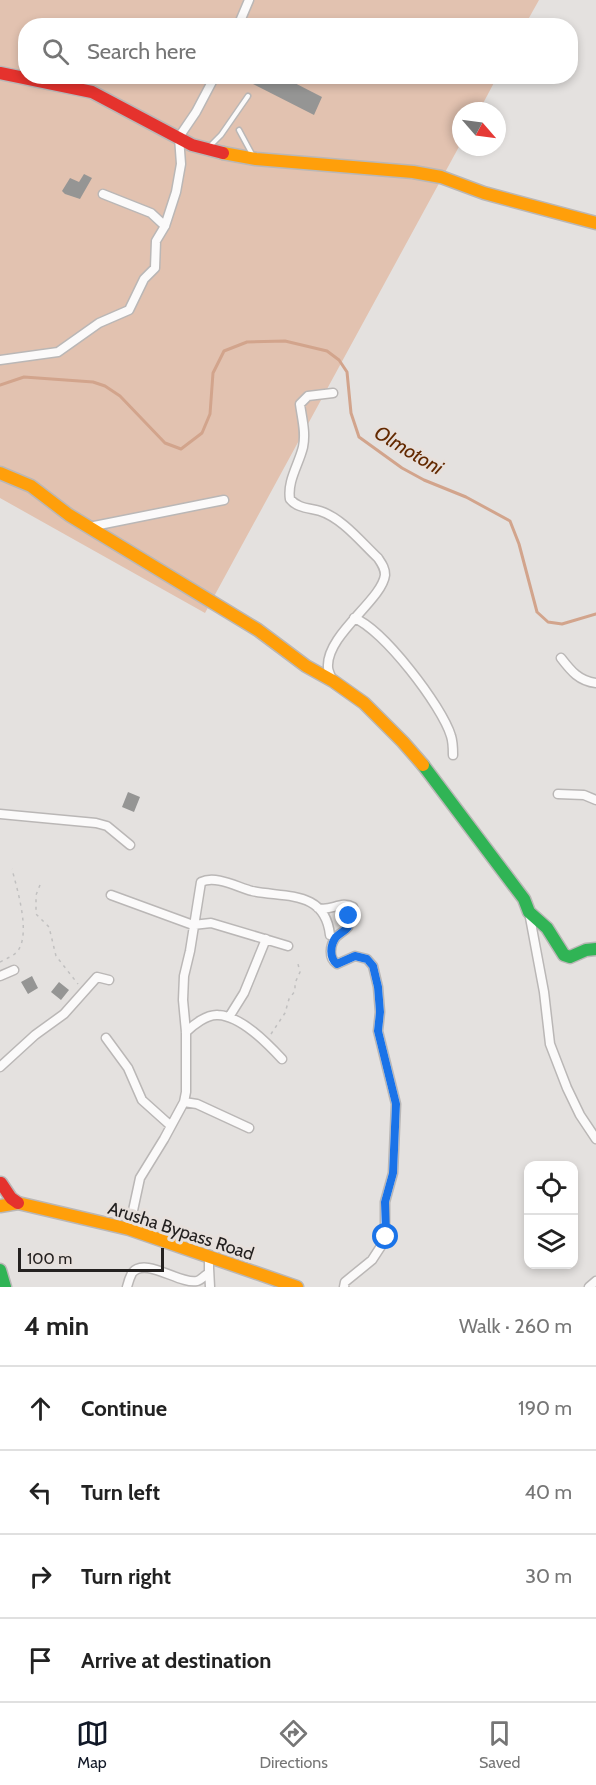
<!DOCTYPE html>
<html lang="en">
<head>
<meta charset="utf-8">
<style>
	:root { --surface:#fff; --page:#f2f2f2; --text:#222; --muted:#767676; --line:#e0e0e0; --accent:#111827 }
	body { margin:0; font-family:Cabin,sans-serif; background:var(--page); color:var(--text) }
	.controls { position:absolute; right:18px; bottom:18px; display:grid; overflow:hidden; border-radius:12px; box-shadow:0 3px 9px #0003 }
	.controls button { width:54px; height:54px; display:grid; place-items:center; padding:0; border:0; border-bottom:2px solid var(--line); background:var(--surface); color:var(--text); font:30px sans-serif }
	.compass { position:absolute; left:452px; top:102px; width:54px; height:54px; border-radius:50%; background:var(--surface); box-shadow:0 3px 9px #0003; rotate:118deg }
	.scale { position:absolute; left:18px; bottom:15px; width:146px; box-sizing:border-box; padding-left:6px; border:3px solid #242120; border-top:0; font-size:16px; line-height:21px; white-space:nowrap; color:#242120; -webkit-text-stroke:4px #e7e0dc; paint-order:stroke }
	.stop { position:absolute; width:18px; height:18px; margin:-14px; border:4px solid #1a73e8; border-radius:50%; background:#fff }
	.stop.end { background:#1a73e8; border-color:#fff; box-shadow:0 2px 6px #0008 }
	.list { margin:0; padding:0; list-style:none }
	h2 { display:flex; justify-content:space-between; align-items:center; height:78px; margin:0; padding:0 24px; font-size:26px }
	h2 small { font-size:20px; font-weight:400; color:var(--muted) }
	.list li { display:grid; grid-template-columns:39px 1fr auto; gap:18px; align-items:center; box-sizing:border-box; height:84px; padding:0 24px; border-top:2px solid var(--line) }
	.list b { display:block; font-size:22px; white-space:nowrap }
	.list em { font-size:20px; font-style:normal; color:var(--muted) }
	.icon { flex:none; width:33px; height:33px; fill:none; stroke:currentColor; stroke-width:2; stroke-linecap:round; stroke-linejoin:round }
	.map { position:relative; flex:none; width:596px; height:1287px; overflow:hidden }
	.search { position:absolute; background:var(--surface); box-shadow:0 3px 9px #0003; left:18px; right:18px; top:18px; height:66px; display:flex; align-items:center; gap:15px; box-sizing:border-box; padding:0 21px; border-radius:24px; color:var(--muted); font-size:22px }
	.sheet { height:414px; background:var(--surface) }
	nav { display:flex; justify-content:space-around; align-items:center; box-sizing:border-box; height:84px; border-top:2px solid var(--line); background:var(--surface); font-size:16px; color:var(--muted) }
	nav a { display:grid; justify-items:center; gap:3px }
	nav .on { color:var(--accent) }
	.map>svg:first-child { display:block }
	.green { fill:#e2c2b0 }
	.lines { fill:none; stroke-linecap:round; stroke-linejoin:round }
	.stream { stroke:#d2a48c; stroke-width:3 }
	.building { fill:#959594 }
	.lane-casing { stroke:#bab7b6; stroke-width:7 }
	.street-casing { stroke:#bab7b6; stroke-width:11 }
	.fast-casing { stroke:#bab7b6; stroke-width:15 }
	.slow-casing { stroke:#bab7b6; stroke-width:15 }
	.jam-casing { stroke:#bab7b6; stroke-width:15 }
	.path { stroke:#c1c0c0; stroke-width:1.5; stroke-dasharray:3 4.5; stroke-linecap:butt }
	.lane { stroke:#fbfafa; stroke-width:4 }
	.street { stroke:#fbfafa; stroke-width:8 }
	.fast { stroke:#30b455; stroke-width:12 }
	.slow { stroke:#ff9f0a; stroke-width:12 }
	.jam { stroke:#e5322d; stroke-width:12 }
	.route { stroke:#1a73e8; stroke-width:8 }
	.labels { text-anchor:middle; stroke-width:6; stroke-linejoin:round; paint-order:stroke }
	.street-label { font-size:18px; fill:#242120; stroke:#e7e0dc }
	.water-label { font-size:20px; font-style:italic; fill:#632900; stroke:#e7e0dc }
</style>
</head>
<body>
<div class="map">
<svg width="596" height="1287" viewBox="0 0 596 1287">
	<rect width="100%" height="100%" fill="#e4e1df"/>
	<path class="green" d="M0,0H539L525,25L26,26V76L497,77L479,111H461V143L205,613L0,498Z"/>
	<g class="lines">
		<path class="stream" d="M0,385L24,377L93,382L105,386L120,396L165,443L181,449L202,433L210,414L213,373L224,351L247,342L285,341L327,351L339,360L347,372L351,413L359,437L402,468L424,480L466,497L510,521L519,544L537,612L548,622L562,624L596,614"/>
	</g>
	<path class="building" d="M237,76H281L322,97L314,115Z
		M84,174L92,178L80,199L65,194L62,191L70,178L79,182Z
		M128,792L140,797L134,812L122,807Z
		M32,976L38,988L28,994L21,982Z
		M59,982L69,990L61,1000L51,992Z"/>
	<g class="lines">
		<g class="lane-casing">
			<path id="lane" d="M239,130L253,156
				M209,147L221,135L248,96"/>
		</g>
		<g class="street-casing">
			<path id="street" d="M238,26L249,0
				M103,194L151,213L165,226
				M0,360L58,352L99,323L129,310L144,279L155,268L156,241L165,226L176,192L181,164L179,137L196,112L215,76
				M89,527L224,500
				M354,618C383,629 442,706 451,736C453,742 453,749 453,755
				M561,658C571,671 579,681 596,683
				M332,680C331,676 328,671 328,667C326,635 382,600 385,575C385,568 382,564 378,558C361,542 342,518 320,511C309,508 297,508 290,499C287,481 299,464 303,447C306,432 302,419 300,404L308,396L333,393
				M558,794L584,795L596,800
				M0,814L96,823L107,826L130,845
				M111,895L193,925L211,923L288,946
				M318,908C331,912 341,900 353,907L349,915L348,927C345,931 339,934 336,937C330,945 328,958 337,964L355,956L367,959L373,966L378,987L380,1012L378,1031L396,1104L393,1173L385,1202V1240L372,1260L345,1282L344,1287
				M529,912L544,992L550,1044L567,1088L580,1115L596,1139
				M0,976L14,970
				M229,1017L244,993L266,939
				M186,1032C193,1025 207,1014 218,1015C241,1016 267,1043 282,1059
				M106,1038L128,1068L142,1100L171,1126
				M0,1067L35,1035L64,1014L97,977L109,980
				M184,1102L197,1104L249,1128
				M129,1229L140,1178L164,1139L184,1102L186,1092V1032L183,1000L184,976L190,951L201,882C216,875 237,887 252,891C283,898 325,889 330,935
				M209,1268L210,1287
				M127,1287C128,1283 130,1277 132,1273C145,1256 180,1285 197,1281C201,1280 205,1275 209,1273V1258
				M589,1287L596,1281"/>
		</g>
		<g class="fast-casing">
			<path id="fast" d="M423,765L524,899L529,912L547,928L564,955L570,957L586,950L596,949
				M0,1270L5,1287"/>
		</g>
		<g class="slow-casing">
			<path id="slow" d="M223,153L256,159L413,172L441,177L484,193L596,223
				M0,473L31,486L69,515L258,630L306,666L333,681L364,703L403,742L423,765
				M0,1206L18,1203L129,1229L297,1287"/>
		</g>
		<g class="jam-casing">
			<path id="jam" d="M0,73L92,92L192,145L223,153
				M1,1183L11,1198L18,1203"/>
		</g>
		<path class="path" d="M40,885L36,895V914L49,927L56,956L78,984
			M0,962C7,958 15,956 19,949C30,930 17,889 12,869
			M271,1034L285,1013L289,999L295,991V983L300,972L298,964"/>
		<use href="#lane" class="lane"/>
		<use href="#street" class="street"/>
		<use href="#fast" class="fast"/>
		<use href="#slow" class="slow"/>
		<use href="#jam" class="jam"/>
	</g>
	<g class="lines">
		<path class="route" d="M349,916L348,927C345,931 339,934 336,937C330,945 329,958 337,964L355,956L367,959L373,966L378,987L380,1012L378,1031L396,1104L393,1173L385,1202L386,1237"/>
	</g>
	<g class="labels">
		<g class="street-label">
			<text transform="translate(181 1231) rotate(18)" y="6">Arusha Bypass Road</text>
		</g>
		<g class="water-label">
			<text transform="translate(409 450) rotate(31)" y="7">Olmotoni</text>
		</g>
	</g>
</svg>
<div class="controls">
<button><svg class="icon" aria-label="locate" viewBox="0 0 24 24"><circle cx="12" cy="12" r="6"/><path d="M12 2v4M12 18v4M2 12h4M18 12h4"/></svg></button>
<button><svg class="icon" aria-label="layers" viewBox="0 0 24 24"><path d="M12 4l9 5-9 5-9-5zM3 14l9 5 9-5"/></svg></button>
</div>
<svg class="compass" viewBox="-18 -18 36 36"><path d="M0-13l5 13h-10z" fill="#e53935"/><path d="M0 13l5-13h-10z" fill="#767676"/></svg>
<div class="scale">100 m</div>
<div class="stop" style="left:386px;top:1237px"></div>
<div class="stop end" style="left:349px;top:916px"></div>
<div class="search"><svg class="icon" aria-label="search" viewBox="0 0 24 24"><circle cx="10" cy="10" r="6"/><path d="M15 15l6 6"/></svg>Search here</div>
</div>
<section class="sheet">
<h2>4 min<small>Walk · 260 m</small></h2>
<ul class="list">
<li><svg class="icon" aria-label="ahead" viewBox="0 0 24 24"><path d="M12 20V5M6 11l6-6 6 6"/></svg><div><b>Continue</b></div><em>190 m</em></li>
<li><svg class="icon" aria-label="left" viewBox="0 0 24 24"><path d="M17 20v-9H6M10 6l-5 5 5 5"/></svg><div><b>Turn left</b></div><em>40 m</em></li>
<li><svg class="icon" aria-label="right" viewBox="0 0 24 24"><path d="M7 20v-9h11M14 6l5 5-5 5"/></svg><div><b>Turn right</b></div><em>30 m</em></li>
<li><svg class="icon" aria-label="arrive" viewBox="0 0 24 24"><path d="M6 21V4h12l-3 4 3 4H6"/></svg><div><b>Arrive at destination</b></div></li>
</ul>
</section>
<nav>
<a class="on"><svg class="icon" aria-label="map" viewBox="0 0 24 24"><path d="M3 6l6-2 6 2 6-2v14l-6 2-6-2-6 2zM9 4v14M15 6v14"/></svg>Map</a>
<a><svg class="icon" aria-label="directions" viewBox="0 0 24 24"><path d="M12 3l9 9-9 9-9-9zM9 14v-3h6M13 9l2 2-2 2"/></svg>Directions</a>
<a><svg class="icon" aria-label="saved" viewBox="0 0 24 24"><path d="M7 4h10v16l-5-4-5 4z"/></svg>Saved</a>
</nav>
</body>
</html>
